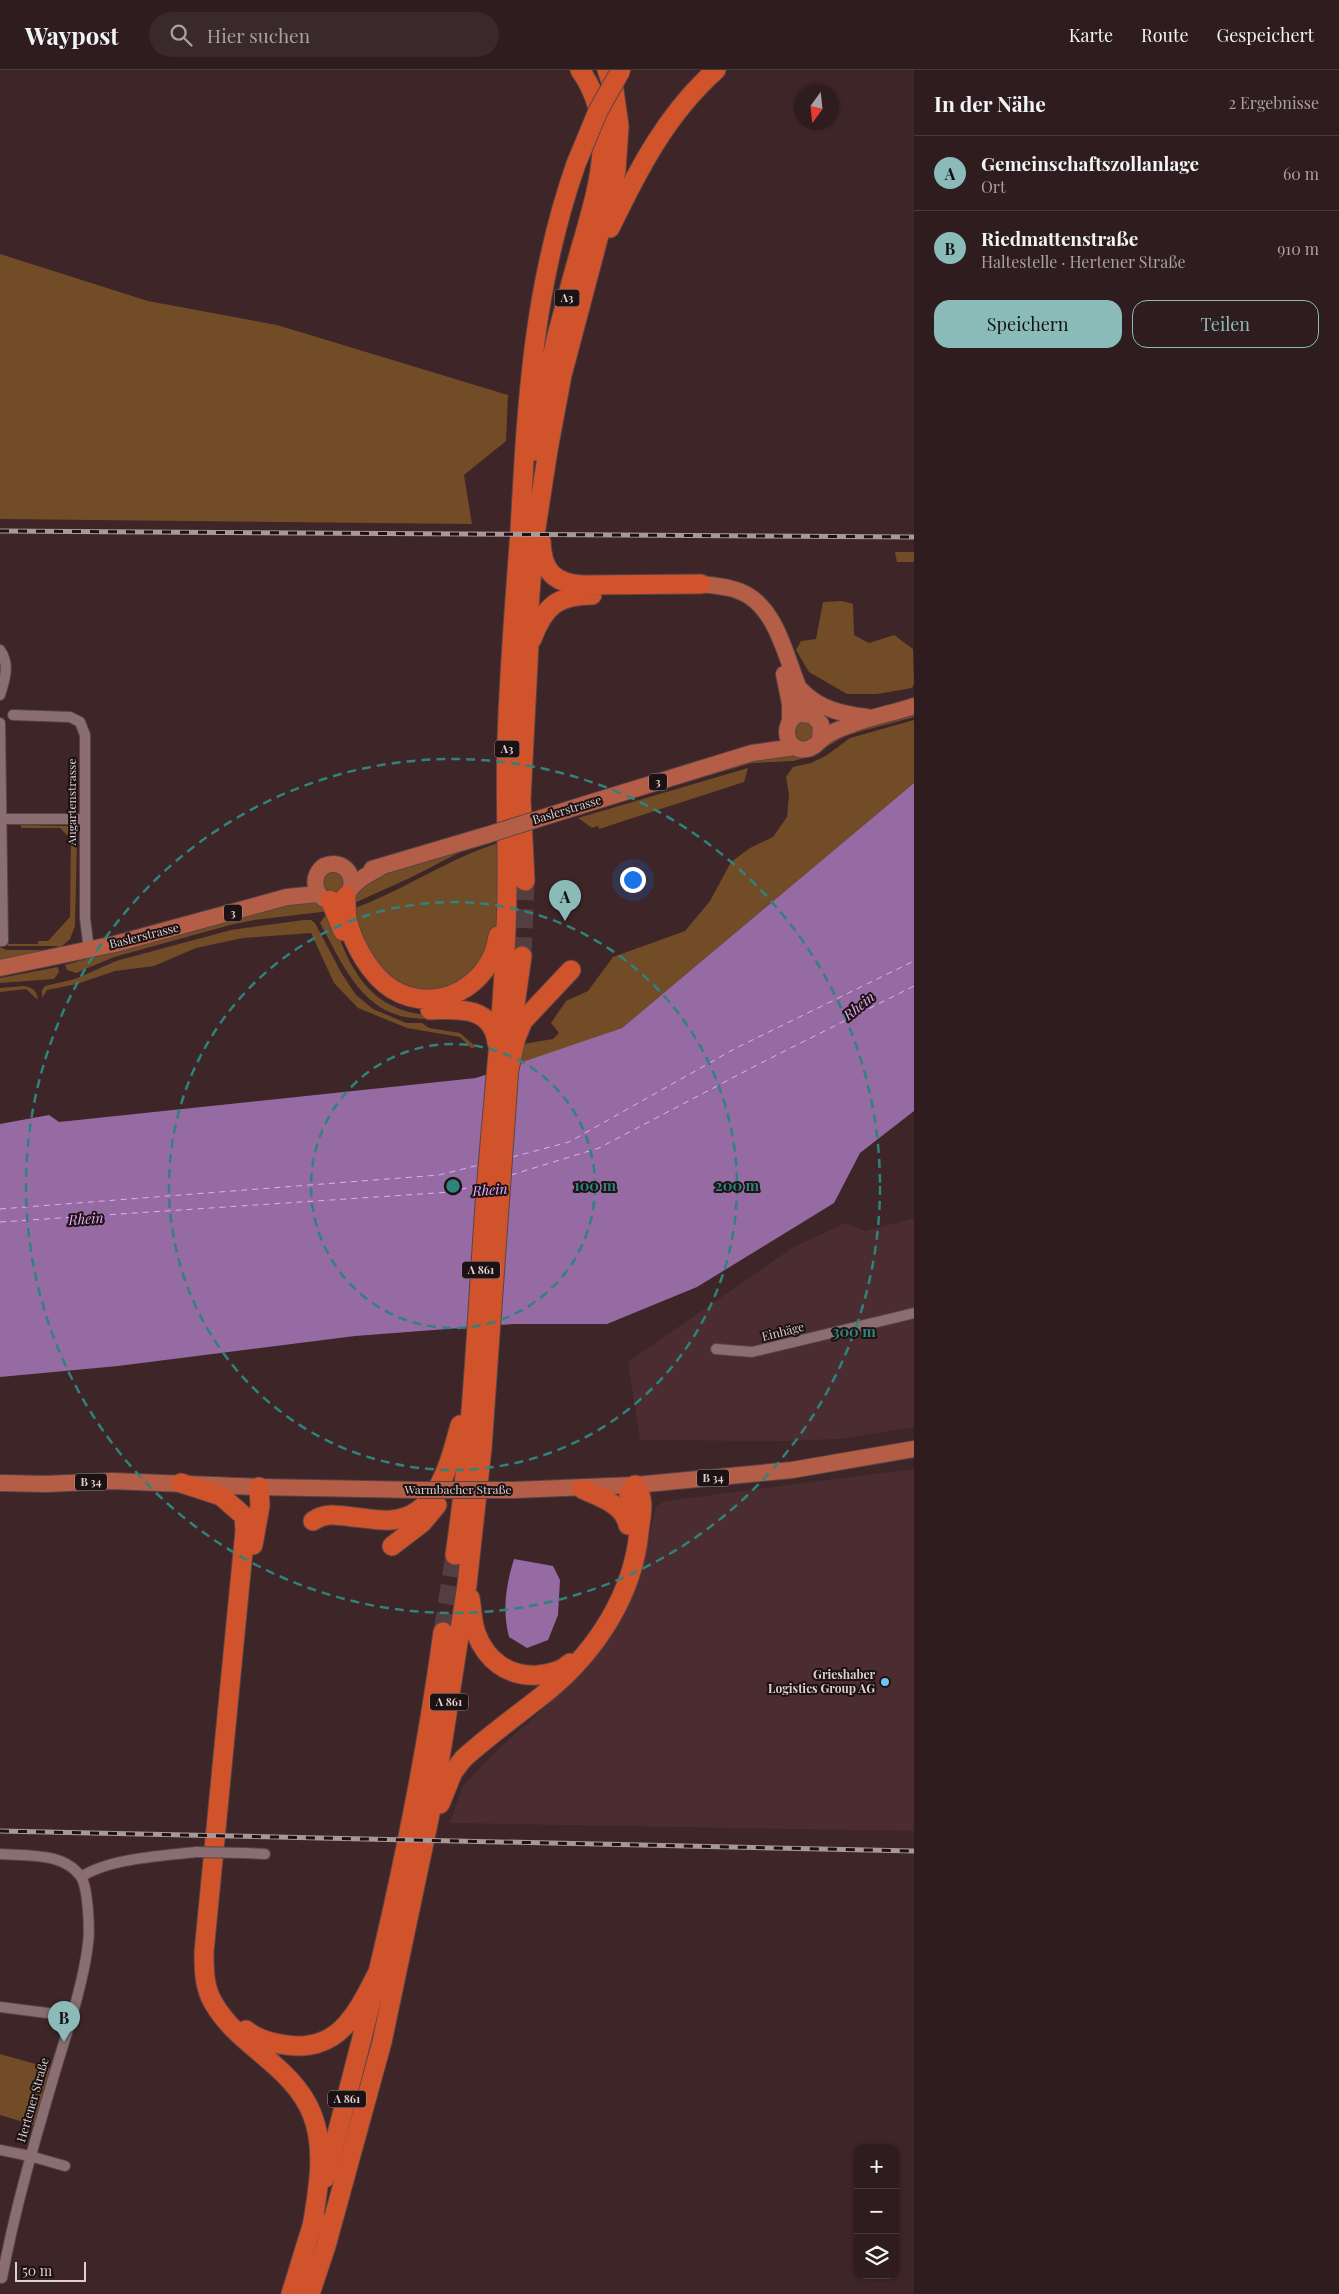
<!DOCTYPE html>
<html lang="de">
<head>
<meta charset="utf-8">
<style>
	:root { --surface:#2e1c1e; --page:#3a292b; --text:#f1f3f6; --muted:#a7a1a4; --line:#493a3c; --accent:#8bbbb9 }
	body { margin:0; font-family:"Playfair Display",serif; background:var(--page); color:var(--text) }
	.controls { position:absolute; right:15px; bottom:15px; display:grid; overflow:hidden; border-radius:10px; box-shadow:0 1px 4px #0004 }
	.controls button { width:45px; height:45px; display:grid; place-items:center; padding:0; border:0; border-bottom:1px solid var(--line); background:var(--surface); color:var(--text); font:25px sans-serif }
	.compass { position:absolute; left:794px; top:15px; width:45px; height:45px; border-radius:50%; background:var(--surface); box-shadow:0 1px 4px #0004; rotate:195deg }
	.scale { position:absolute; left:15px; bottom:12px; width:71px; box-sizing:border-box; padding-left:5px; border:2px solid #dfcfd0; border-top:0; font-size:14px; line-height:18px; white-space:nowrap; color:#dfcfd0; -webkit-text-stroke:4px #1d1213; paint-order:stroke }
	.you { position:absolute; left:632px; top:809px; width:18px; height:18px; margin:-12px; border:4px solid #fff; border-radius:50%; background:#1a73e8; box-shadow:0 0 0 8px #1a73e833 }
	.badge { display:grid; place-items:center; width:32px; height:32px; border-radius:50%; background:var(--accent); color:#111; font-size:16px; font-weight:700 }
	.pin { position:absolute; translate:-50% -41px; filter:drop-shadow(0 1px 2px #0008) }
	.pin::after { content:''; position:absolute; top:26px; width:18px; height:15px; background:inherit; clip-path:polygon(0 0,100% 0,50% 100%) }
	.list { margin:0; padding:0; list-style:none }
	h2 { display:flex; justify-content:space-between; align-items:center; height:65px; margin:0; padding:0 20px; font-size:21px }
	h2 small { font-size:16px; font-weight:400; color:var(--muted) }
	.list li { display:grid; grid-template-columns:32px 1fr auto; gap:15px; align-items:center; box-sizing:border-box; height:75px; padding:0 20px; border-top:1px solid var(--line) }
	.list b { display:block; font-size:19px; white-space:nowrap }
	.list p { margin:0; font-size:16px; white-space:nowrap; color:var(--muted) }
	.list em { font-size:16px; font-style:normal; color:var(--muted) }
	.actions { display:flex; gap:10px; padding:15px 20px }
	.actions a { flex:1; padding:11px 0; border:1px solid var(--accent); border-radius:15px; text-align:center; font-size:18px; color:var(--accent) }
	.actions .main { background:var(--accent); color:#111 }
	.icon { flex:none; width:28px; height:28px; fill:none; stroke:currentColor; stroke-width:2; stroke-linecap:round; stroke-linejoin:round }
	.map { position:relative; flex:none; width:914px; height:2224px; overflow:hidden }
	header { display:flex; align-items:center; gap:30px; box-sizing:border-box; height:70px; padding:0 25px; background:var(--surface); border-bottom:1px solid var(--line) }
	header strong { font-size:24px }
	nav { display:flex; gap:28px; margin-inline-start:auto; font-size:18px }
	.search { width:350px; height:45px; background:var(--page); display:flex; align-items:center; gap:12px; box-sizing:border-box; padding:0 18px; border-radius:28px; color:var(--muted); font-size:19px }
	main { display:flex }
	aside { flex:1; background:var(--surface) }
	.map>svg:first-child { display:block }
	.built { fill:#4b2c30 }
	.green { fill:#714c27 }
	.water { fill:#966ba4 }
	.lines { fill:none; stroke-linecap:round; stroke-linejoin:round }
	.ferry { stroke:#e6a9fa; stroke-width:1; stroke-dasharray:6 5; stroke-linecap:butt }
	.highway-tunnel { stroke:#553e41; stroke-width:19; stroke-dasharray:19 9; stroke-linecap:butt }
	.street-casing { stroke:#584446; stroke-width:12 }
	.primary-casing { stroke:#584446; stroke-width:18 }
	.highway-casing { stroke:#584446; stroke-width:21 }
	.street { stroke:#8a6e71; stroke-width:10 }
	.primary { stroke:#b55e47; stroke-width:16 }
	.highway { stroke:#d1532b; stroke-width:19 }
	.rail-casing { stroke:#aa9899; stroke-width:5 }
	.rail { stroke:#1d1213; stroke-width:3; stroke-dasharray:9; stroke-linecap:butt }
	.street-bridge-casing { stroke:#584446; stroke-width:12; stroke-linecap:butt }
	.primary-bridge-casing { stroke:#584446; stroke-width:18; stroke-linecap:butt }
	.highway-bridge-casing { stroke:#584446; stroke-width:21; stroke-linecap:butt }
	.street-bridge { stroke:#8a6e71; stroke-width:10 }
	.primary-bridge { stroke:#b55e47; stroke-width:16 }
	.highway-bridge { stroke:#d1532b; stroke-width:19 }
	.ring { fill:none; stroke:#2e837d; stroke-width:2.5; stroke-dasharray:9 6 }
	.poi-dot { fill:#70c2f4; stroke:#1d1213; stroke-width:2 }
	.labels { text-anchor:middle; stroke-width:4; stroke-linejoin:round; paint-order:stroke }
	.shield { fill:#1d1213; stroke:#a59697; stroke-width:1 }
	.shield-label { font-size:11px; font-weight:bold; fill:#dfcfd0 }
	.street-label { font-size:12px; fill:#dfcfd0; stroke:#1d1213 }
	.poi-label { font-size:12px; font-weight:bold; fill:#dfcfd0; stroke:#1d1213; text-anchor:end }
	.water-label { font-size:14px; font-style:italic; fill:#e6a9fa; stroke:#1d1213 }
	.centre { fill:#2e837d; stroke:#1d1213; stroke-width:2.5 }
	.ring-label { font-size:15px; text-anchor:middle; font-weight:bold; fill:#2e837d; stroke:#1d1213; stroke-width:4; stroke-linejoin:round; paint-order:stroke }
</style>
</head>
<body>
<header>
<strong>Waypost</strong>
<div class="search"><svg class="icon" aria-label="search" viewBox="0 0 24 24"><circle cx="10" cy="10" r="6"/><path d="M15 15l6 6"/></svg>Hier suchen</div>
<nav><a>Karte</a><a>Route</a><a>Gespeichert</a></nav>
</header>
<main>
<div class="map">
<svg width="914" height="2224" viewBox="0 0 914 2224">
	<rect width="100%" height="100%" fill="#3d2528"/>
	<path class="built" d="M914,1148V1357L839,1369L781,1371L640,1370L628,1292L792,1178L845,1153L865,1161Z
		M914,1399V1761L450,1753L462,1717L494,1683L572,1613L612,1564L644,1490L656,1436L665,1431Z"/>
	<path class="green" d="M0,184L148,231L277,255L508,325L506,371L464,405L472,454L0,449Z
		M895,482H914V492H897Z
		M842,531L853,534L854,565L869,573L894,565L913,579L914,614L912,618L877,624H847L809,602L796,580L801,571L816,569L823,532Z
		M914,643V647L847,665L809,687L793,691L752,693L590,740Z
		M914,650V713L622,958L515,996L518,975L553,969L559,963L551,953L566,931L588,921L613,887L685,861L710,831L731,792L750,778L773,767L787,747L789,725L786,707L793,697L811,693L827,685L850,668Z
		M794 662a10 10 0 1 1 20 0a10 10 0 1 1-20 0Z
		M748,698L744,712L599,759L598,756L592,758L578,748Z
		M21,755L67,756L73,760L77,769L75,856L70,869L60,878L57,876H8L7,874H38V871H48L70,847L71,765H67L60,758H21Z
		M498,773L497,852L492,877L471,907L429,923L408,919L385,905L357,863L352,839C403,821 447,789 498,773Z
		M470,777L412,807L352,834L359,818L377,805Z
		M322 812a11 11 0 1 1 22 0a11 11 0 1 1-22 0Z
		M315,828L330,841L254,850L230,855L114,887L76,903L67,900L65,895L218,852Z
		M331,845C346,888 361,929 409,942C428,947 450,946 470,948C451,948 431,950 412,948C361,942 342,893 320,853L324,847Z
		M304,850H311L315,853L342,904L356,925L373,939L406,953H422L429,958L460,963L475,976L472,979L460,967L407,958L358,938L334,913L311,863L243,868L196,878L154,896L115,901L77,914L47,920L42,928V920L45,916L75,909L116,891L231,860Z
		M0,877L6,880H52L0,891Z
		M58,897L59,902L54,909L0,913V908Z
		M24,916C34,918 36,920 38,930L26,919L0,922V918Z
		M0,1984L50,1998L34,2055L0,2045Z"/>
	<path class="water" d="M914,713V1041L860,1083L834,1133L697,1217L607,1254H513L355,1266L118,1296L0,1307V1054L49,1045L59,1052L476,1008L622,958Z
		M514,1489L553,1496L560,1510L558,1545L548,1570L527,1578L509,1567C502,1540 506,1515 514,1489Z"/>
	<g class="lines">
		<path class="ferry" d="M512,1087L569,1072L736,978L914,891
			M511,1105L599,1078L757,995L914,916
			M0,1139L439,1105L479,1095
			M0,1152L451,1122L478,1115"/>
		<path class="highway-tunnel" d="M522,886L525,811
			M443,1562L455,1485"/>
		<g class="street-casing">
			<path id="street" d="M0,580C10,594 5,609 0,625
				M13,645L70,647L80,652L85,665V848L89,880
				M0,653L3,871H0
				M0,749H84
				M716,1279L752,1282L914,1243
				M243,1783L265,1784
				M0,1784C26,1786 64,1782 81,1807C88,1818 90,1860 88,1874C83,1915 67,1962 55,2002C35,2070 15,2138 2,2208L0,2207
				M81,1807C109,1788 163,1786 196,1782
				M0,1937L71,1946
				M0,2080L30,2086L65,2096"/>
		</g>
		<g class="primary-casing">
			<path id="primary" d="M701,514C717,516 735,517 749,526C785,549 789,611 812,645
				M784,604L790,634V649
				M801,620C819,639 842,644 867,647
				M820,670L821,654L812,645L798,644C780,653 785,683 807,679C816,678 819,670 826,666C833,661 842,658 851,655C870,647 893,643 914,636
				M586,734L752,683L795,677
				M372,799L487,765
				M351,817C354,801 340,789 324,796C307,808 317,837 339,830C348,827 349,819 355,814C362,807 373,802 381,797
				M0,898L115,874L287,827L319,824
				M0,1413L46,1414L112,1411L259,1417L419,1420
				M514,1420L635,1415L792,1400L914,1379"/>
		</g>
		<g class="highway-casing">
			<path id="highway" d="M610,158C638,100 667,43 716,0
				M534,381C542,340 548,299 559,258C567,228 575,197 584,167C600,111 617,52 580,0
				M541,471C542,500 553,513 582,515L701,514
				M532,569C544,537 557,525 592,525
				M525,811L521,729L529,574V537L534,471L548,380L562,305L616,101L619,56L614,20L607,0
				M346,826C346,833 346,842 347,849C353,874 370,905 392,919C436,946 492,916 498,866
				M330,830L343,861
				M430,940C458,939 493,936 497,973
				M510,970L522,886
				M508,1004L516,968L523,951L571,900
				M181,1413L221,1426L244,1446L245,1461L204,1882C204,1900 204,1918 214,1934C239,1977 293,1996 312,2044C326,2079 318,2121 312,2157
				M582,1419C599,1427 624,1434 628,1455
				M313,1451C325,1442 339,1445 353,1447C365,1448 379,1451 391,1450C438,1447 450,1391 460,1355
				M253,1475L260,1436L259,1417
				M392,1476L422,1453L437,1435
				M455,1485C473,1364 477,1242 486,1121C494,1020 506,920 507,819C508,770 505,721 507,671C509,601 515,531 520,461C527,332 533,217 576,94
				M470,1528C472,1539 472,1552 476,1563C486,1590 508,1607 538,1605C549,1604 562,1601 570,1593
				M440,1734L453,1702L463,1689C490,1664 521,1643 549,1620C597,1580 633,1524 639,1462C641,1445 646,1429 635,1415L629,1424L628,1452
				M246,1960C257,1969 272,1973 286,1975C340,1983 358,1941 379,1900
				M325,2108C374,1929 418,1747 443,1562
				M291,2224L315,2146
				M310,2224L326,2176L382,1972L429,1749L442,1676L467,1515L482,1378L509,997"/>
		</g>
		<use href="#street" class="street"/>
		<use href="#primary" class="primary"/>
		<use href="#highway" class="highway"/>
		<g class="rail-casing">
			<path id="rail" d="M0,461L914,467
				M0,1761L914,1781"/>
		</g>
		<use href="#rail" class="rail"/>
		<g class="street-bridge-casing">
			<path id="street-bridge" d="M196,1782L243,1783"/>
		</g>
		<g class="primary-bridge-casing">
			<path id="primary-bridge" d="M487,765L586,734
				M419,1420H514"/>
		</g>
		<g class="highway-bridge-casing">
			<path id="highway-bridge" d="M576,94L598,41L621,0"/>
		</g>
		<use href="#street-bridge" class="street-bridge"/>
		<use href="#primary-bridge" class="primary-bridge"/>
		<use href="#highway-bridge" class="highway-bridge"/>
	</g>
	<g class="ring">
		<circle cx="453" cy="1116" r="142"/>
		<circle cx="453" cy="1116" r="284"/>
		<circle cx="453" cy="1116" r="427"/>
	</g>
	<circle class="poi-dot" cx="885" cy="1612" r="5"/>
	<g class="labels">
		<g class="shield">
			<rect x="554.5" y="219.5" width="25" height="17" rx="4"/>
			<rect x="494.5" y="670.5" width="25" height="17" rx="4"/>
			<rect x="649" y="703.5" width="18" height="17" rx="4"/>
			<rect x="224" y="834.5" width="18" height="17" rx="4"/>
			<rect x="462" y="1191.5" width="38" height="17" rx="4"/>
			<rect x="697" y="1399.5" width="32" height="17" rx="4"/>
			<rect x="75" y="1403.5" width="32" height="17" rx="4"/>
			<rect x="430" y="1623.5" width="38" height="17" rx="4"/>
			<rect x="328" y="2020.5" width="38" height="17" rx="4"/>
		</g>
		<g class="shield-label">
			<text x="567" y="232">A3</text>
			<text x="507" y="683">A3</text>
			<text x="658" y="716">3</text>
			<text x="233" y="847">3</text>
			<text x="481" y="1204">A 861</text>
			<text x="713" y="1412">B 34</text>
			<text x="91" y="1416">B 34</text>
			<text x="449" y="1636">A 861</text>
			<text x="347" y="2033">A 861</text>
		</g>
		<g class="street-label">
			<text transform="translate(72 732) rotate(-90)" y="4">Augartenstrasse</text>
			<text transform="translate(567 740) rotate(-17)" y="4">Baslerstrasse</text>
			<text transform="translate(144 866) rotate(-14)" y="4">Baslerstrasse</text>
			<text transform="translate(783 1262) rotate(-14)" y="4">Einhäge</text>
			<text x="458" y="1424">Warmbacher Straße</text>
			<text transform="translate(33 2030) rotate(-74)" y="4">Hertener Straße</text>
		</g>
		<g class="poi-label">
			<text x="875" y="1609">Grieshaber<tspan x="875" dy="14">Logistics Group AG</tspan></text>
		</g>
		<g class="water-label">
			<text transform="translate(859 936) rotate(-39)" y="5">Rhein</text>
			<text transform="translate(490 1120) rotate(-4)" y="5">Rhein</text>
			<text transform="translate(86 1149) rotate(-4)" y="5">Rhein</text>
		</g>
	</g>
	<circle cx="453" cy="1116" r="8" class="centre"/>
	<g class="ring-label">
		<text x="595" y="1121">100 m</text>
		<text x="737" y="1121">200 m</text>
		<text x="854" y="1267">300 m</text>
	</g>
</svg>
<div class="controls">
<button>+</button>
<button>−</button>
<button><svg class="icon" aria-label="layers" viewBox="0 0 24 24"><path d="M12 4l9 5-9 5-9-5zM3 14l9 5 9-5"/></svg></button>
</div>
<svg class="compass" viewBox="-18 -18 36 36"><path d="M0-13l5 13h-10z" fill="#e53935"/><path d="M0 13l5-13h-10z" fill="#a7a1a4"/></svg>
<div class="scale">50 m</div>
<div class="you"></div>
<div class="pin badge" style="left:565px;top:851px">A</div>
<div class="pin badge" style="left:64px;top:1972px">B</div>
</div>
<aside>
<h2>In der Nähe<small>2 Ergebnisse</small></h2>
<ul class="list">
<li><span class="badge">A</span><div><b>Gemeinschaftszollanlage</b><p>Ort</p></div><em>60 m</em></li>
<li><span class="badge">B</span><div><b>Riedmattenstraße</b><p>Haltestelle · Hertener Straße</p></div><em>910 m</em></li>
</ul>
<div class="actions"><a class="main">Speichern</a><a>Teilen</a></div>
</aside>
</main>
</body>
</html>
